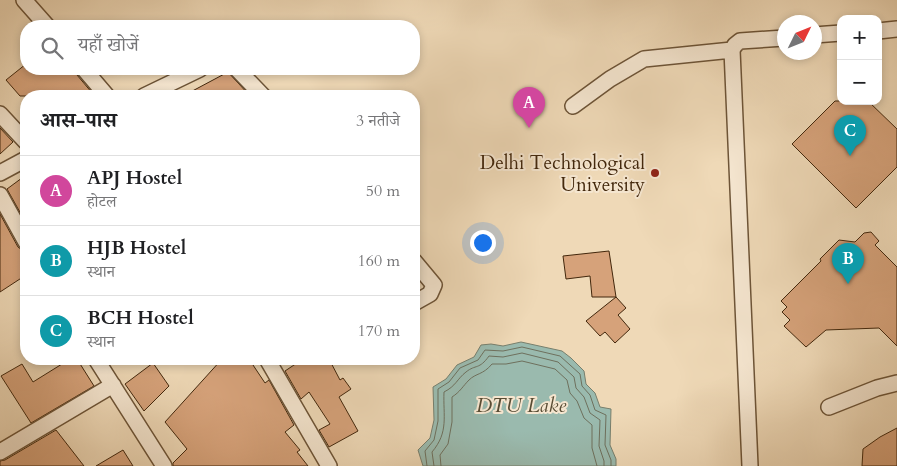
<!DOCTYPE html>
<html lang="hi">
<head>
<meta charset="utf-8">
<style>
	:root { --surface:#fff; --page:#f6f6f6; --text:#202124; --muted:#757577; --line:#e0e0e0; --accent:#111827 }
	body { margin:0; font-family:Cardo,"Noto Serif Devanagari",serif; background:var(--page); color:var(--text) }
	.controls { position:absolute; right:15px; top:15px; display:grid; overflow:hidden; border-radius:10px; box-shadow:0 2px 8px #0003 }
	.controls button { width:45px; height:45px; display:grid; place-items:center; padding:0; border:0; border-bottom:1px solid var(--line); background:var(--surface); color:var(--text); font:25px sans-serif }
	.compass { position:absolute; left:777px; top:15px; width:45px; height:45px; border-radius:50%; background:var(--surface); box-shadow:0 2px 8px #0003; rotate:47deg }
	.you { position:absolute; left:482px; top:242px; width:18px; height:18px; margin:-12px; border:4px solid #fff; border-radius:50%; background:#1a73e8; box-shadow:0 0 0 8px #1a73e833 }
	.badge { display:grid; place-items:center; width:32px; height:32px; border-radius:50%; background:var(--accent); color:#fff; font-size:16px; font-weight:700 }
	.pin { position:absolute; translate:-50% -41px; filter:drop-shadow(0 1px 2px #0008) }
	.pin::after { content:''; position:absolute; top:26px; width:18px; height:15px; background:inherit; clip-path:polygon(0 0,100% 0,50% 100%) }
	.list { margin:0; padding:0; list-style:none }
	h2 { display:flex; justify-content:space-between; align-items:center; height:65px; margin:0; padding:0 20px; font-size:21px }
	h2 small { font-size:16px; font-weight:400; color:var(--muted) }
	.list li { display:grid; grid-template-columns:32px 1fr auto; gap:15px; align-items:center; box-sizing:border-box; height:70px; padding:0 20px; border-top:1px solid var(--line) }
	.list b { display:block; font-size:19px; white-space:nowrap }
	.list p { margin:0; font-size:16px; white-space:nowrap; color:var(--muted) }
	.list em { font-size:16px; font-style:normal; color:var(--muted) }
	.icon { flex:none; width:28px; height:28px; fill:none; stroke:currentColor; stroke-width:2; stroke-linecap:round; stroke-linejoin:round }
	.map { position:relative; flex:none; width:897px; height:466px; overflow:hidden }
	.search { position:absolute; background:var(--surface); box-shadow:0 2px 8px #0003; left:20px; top:20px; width:400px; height:55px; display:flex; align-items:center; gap:12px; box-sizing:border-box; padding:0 18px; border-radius:20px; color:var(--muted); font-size:19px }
	.panel { position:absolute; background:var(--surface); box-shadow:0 2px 8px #0003; left:20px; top:90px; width:400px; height:275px; border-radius:20px }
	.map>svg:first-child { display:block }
	.water { fill:#9abaae; stroke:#777f6d }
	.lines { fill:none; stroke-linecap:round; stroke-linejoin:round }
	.shore { stroke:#6e705d; stroke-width:1 }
	.building { fill:#d6a27a; stroke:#42270c }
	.minor-casing { stroke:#6d5437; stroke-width:18 }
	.minor { stroke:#f5e6d0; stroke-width:15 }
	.poi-dot { fill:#8f2418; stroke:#f5e6d0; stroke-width:2 }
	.labels { text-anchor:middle; stroke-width:4; stroke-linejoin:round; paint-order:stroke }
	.poi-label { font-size:19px; fill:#42270c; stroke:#f5e6d0; text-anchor:end }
	.water-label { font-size:20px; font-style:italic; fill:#584c34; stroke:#f5e6d0 }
</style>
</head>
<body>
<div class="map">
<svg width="897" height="466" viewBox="0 0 897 466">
	<rect width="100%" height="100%" fill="#efd9b7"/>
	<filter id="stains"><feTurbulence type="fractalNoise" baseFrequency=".004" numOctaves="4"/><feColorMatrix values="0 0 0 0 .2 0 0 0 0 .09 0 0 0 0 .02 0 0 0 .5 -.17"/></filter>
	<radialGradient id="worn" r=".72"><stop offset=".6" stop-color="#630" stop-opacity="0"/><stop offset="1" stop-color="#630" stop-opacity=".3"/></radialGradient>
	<path class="water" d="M521,342L562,351L571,358L584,371L586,384L595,393L600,407L611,409L610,445L616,459V466H423L418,450L430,438L434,420L433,387L446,379L457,365L474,357L481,345L491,344L503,346Z"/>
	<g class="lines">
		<path class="shore" d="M427,466L425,451L434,440L438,421V389L449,382L460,368L478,360L485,350L503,351L522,347L560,356L580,374L582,386L590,395L595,410L606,415L605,445L611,460V466
			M434,466L432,452C449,432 443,416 444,392C456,386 457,379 466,372C476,364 479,370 489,356L503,357L522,353L558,362L574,377L576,388L584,397L590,413L600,420L599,446L604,461V466
			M441,466L440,455L448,444L452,422V397C460,392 463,386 469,380C476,373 483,375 492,364H506L522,361L555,369L567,380L570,393L577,401L584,418L592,425V448L597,466"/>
	</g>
	<path class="building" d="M26,64V69H75L77,75L93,94L89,96H20L6,80Z
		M228,72L250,96H183Z
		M835,101H868L897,129V167L856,208L792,144Z
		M0,128L13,142L0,154Z
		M26,175V223L7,189Z
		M0,214L18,247L22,250L26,251V275L0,292Z
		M871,232L879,241L875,245L897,267V346L879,328L826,330L806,347L784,326L790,320L782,312L787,307L781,301L821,261L820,259L839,240L855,242L864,233Z
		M609,251L616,297H592L590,276L566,279L563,256Z
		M616,297L626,308L618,315L630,329L615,343L605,332L600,336L586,321Z
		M70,359H77L94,386L31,423L1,376L22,364L33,382Z
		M222,359H249L265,383L269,380L294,425L285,432L300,450L297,452L308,466H173V463L187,449L165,422Z
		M303,359H329L340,380L343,378L351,389L339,397L358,431L329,447L319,430L330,424L309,392L301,399L285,371Z
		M153,363L169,386L144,411L125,384Z
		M897,428V466H862L863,449L880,437Z
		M56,430L84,466H0V461L5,460Z
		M123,450L133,466H96Z"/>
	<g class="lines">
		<g class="minor-casing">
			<path id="minor" d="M24,0L47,26
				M878,31L897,29
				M814,35L841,33
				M84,69L107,96
				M237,69L263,96
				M144,96L200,69
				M573,106L610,79L644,59L732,50
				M0,114L26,142
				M0,173L26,159
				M0,195L26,242
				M414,261L434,285L430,294L414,303
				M96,359L164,466
				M267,359L329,466
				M829,407L877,388L897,383
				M0,452L113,385
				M750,466L732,50L735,45L740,41L784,38"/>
		</g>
		<use href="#minor" class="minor"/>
	</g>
	<circle class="poi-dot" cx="655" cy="173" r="5"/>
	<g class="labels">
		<g class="poi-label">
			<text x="645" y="169">Delhi Technological<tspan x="645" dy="22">University</tspan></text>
		</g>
		<g class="water-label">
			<text x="521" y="412">DTU Lake</text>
		</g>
	</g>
	<rect width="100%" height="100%" filter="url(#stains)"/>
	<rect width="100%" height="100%" fill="url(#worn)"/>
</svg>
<div class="controls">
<button>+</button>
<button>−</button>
</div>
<svg class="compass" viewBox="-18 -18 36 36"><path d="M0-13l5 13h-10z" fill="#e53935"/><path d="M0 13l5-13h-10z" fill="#757577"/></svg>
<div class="you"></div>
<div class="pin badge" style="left:529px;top:128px;background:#d1479c">A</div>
<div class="pin badge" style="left:848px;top:284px;background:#0f9aa8">B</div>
<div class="pin badge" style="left:850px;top:156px;background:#0f9aa8">C</div>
<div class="search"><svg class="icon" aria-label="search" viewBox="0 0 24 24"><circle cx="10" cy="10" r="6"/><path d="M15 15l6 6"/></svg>यहाँ खोजें</div>
<section class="panel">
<h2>आस-पास<small>3 नतीजे</small></h2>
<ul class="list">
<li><span class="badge" style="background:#d1479c">A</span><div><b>APJ Hostel</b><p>होटल</p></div><em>50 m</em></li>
<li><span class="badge" style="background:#0f9aa8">B</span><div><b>HJB Hostel</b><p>स्थान</p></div><em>160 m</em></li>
<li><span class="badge" style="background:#0f9aa8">C</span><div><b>BCH Hostel</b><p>स्थान</p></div><em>170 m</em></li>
</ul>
</section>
</div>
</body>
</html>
